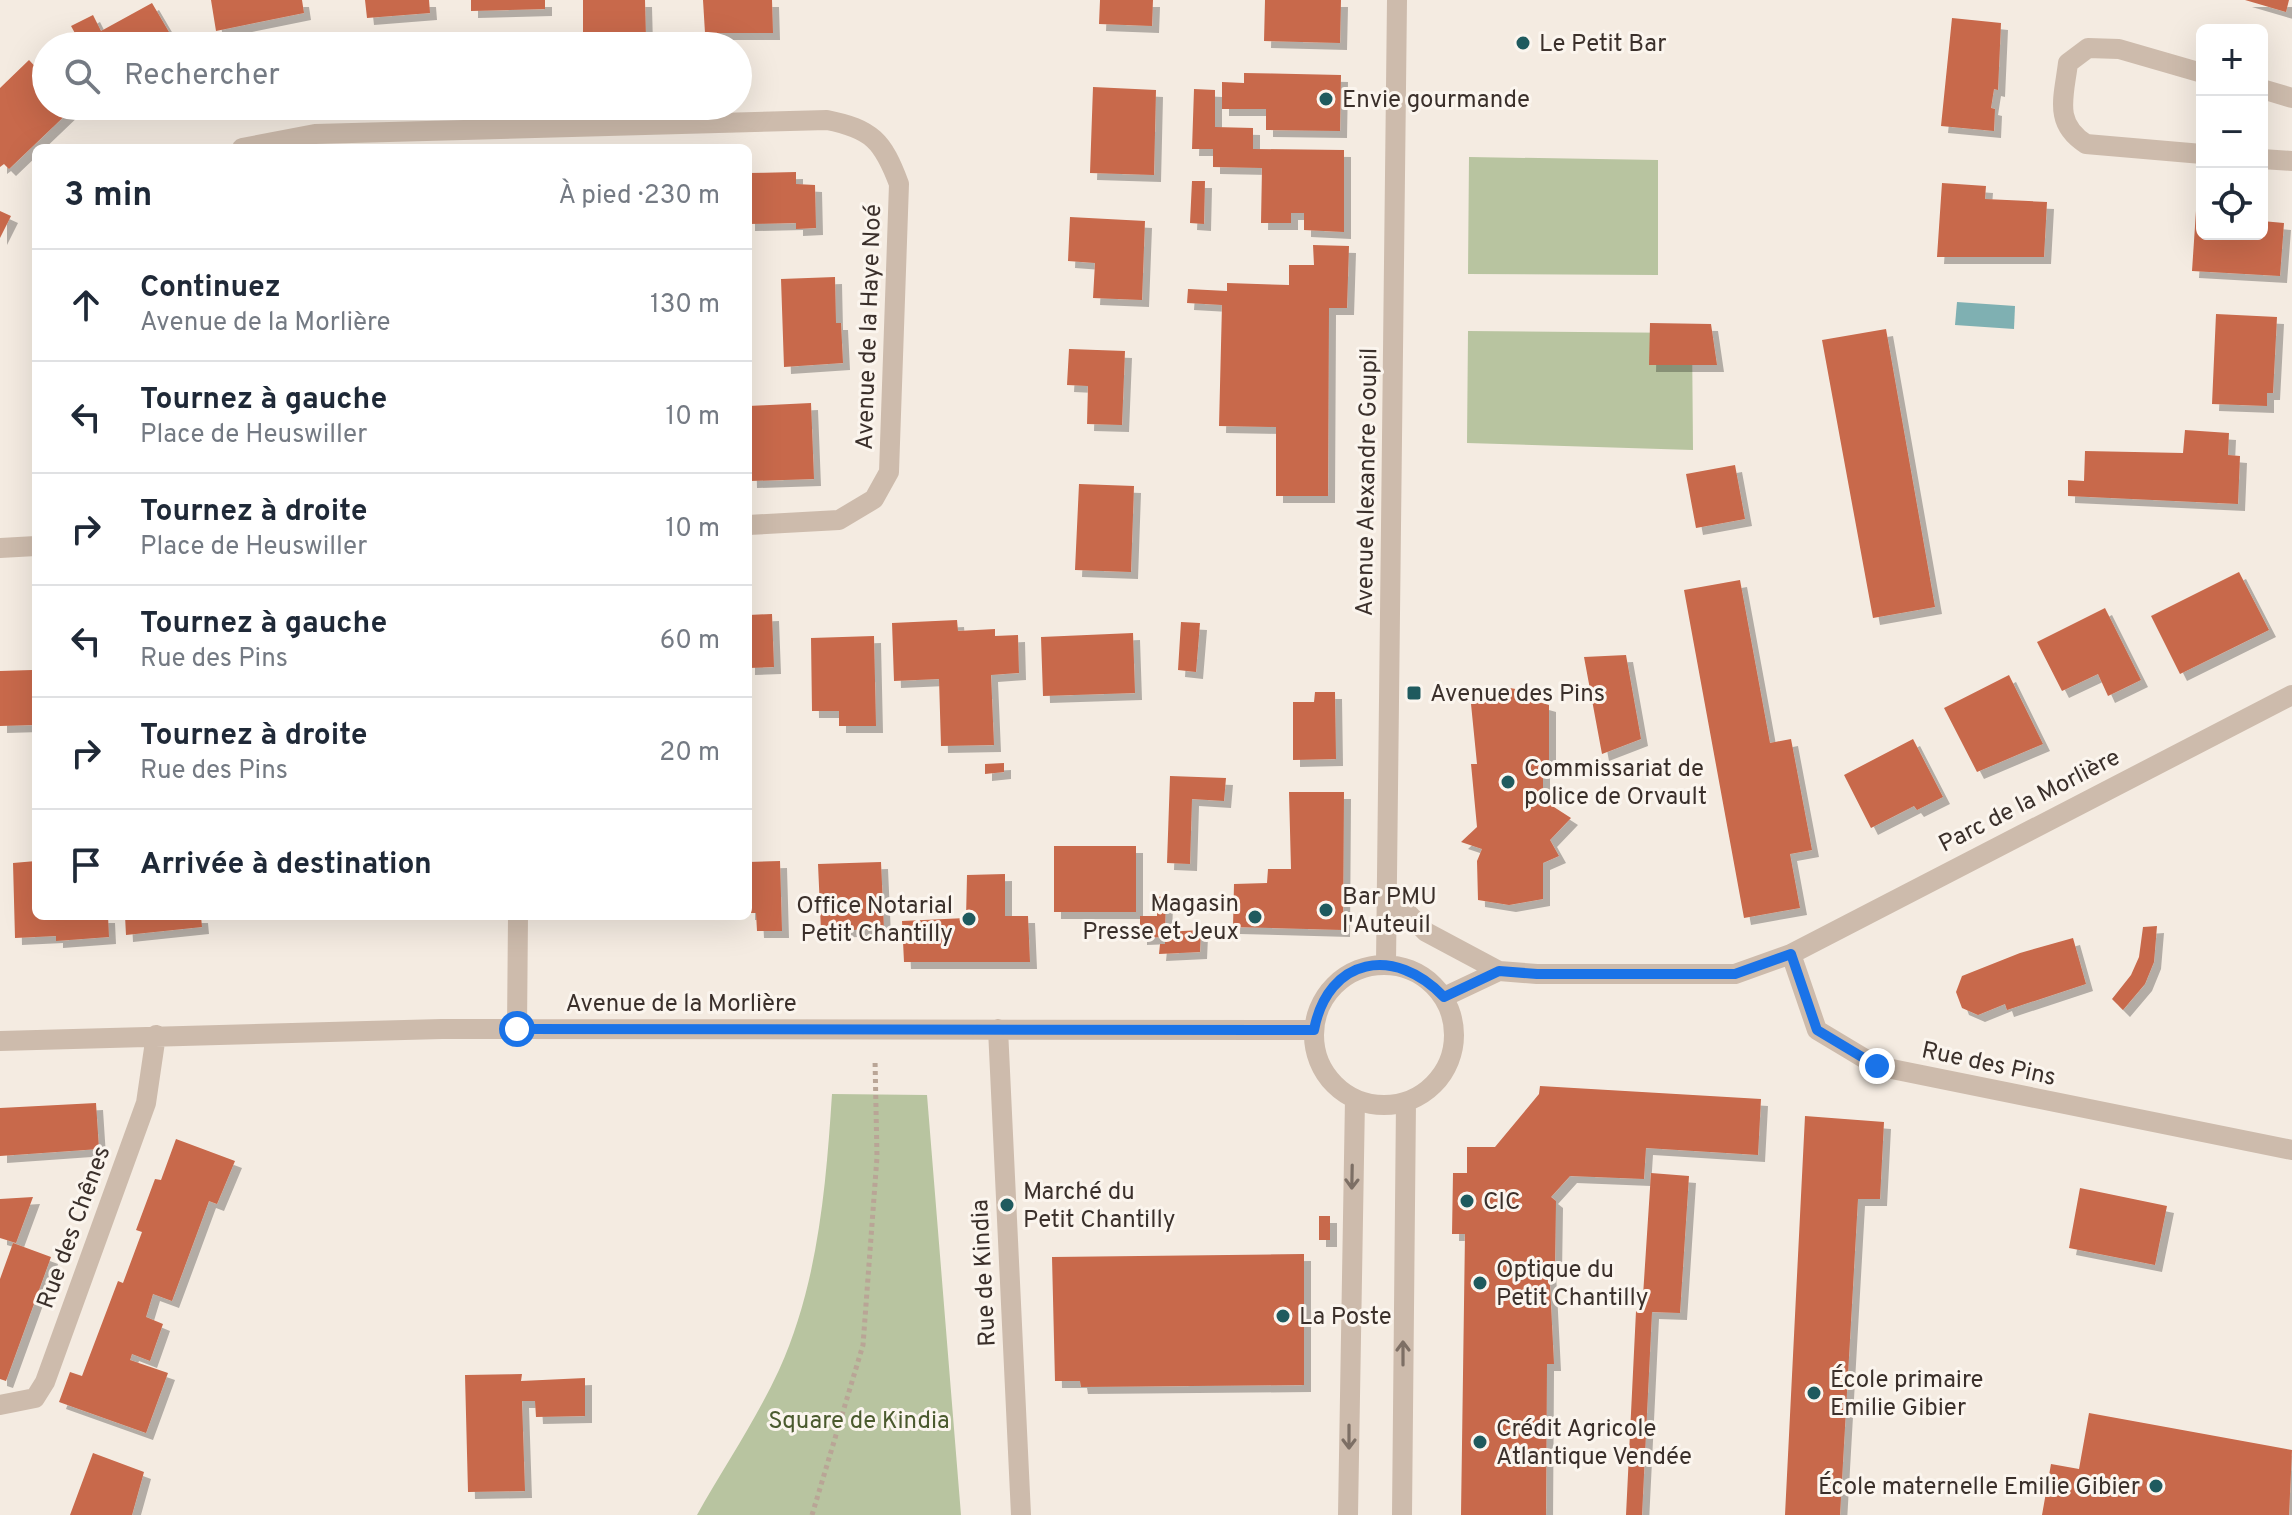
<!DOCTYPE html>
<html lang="fr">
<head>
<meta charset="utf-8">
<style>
	:root { --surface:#fff; --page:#f2f2f3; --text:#1f2937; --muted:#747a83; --line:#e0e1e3 }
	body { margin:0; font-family:Overpass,sans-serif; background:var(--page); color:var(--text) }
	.controls { position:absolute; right:24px; top:24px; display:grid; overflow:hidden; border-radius:12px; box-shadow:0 8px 32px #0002 }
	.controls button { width:72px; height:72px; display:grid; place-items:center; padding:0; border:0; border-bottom:2px solid var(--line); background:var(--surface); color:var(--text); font:40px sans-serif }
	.stop { position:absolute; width:24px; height:24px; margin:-18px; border:6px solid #1a73e8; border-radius:50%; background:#fff }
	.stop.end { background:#1a73e8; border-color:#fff; box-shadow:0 2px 8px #0008 }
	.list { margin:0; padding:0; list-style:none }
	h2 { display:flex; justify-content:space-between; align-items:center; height:104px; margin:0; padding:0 32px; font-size:34px }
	h2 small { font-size:26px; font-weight:400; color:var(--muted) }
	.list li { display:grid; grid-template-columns:52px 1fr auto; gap:24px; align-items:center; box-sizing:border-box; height:112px; padding:0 32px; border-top:2px solid var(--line) }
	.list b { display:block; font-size:30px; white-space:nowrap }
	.list p { margin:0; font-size:26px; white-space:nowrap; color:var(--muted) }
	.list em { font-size:26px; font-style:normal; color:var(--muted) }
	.icon { flex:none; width:44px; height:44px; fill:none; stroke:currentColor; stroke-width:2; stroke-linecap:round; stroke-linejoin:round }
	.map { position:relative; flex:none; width:2292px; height:1515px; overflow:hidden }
	.search { position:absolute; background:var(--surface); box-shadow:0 8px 32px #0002; left:32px; top:32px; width:720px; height:88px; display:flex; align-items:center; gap:20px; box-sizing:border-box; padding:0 28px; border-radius:44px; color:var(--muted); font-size:30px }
	.panel { position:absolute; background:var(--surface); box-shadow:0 8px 32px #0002; left:32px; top:144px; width:720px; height:776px; border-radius:12px }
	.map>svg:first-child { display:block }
	.green { fill:#b8c4a0 }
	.water { fill:#7fb0b2 }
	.building { fill:#c8694b; filter:url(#shadow) }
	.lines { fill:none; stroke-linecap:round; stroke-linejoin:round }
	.path { stroke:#b9a596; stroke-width:5; stroke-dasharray:4 4; stroke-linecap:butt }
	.minor { stroke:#cdbbac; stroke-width:20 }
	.oneway { stroke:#7d6f65 }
	.route { stroke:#1a73e8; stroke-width:10 }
	.poi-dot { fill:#1f5a5e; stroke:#fbf5ee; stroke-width:3 }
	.labels { text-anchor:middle; stroke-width:6; stroke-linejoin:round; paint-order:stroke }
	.poi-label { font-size:24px; fill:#3b302b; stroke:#fbf5ee; text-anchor:start }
	.street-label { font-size:24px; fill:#3b302b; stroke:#fbf5ee }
	.park-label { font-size:24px; fill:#4a5a2e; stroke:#fbf5ee }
</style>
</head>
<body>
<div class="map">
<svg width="2292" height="1515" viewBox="0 0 2292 1515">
	<defs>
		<filter id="shadow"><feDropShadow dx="7" dy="7" stdDeviation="0" flood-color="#0004"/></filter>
	</defs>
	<rect width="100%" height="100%" fill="#f4ebe1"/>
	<path class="green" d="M1469,157L1658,160V275L1468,274Z
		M1468,331L1692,333L1693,450L1467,443Z
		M832,1094L927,1095L961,1515H697C724,1467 756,1420 779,1370C818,1284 826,1187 832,1094Z"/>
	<path class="water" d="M1957,302L2015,306L2014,329L1955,325Z"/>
	<path class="building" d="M211,0H302L304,13L216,31Z
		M365,0H429L430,13L367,18Z
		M471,0H545V9L471,11Z
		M583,0H645L646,38L583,39Z
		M703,0H772L773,33H705Z
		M1100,0H1153L1152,26L1099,24Z
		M1265,0H1341L1340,43L1264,41Z
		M2245,0H2289L2286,12Z
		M152,3L176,44L172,46H82L71,26L93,15L101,31Z
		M1952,18L2001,23L1998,90L1994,89L1991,108L1995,109L1994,131L1941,126Z
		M29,60L46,78V106H75L9,169L4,164L0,167V88Z
		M1244,73L1341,75L1340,131L1266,130V109H1222V82L1244,83Z
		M1093,87L1156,90L1154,175L1090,173Z
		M1194,89L1215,90V127L1253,128V149L1344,150V232L1304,230V213H1291V223H1261L1262,168L1213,167V149H1192Z
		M796,172V184L815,185L816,228L796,229V223L748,224V173Z
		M1192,181H1205L1204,224L1190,223Z
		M1942,183L1986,186L1985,199L2047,202L2044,257H1937Z
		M0,211L11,216L0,238Z
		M2196,211H2202V234H2262V221L2284,223L2280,276L2192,271Z
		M1070,217L1145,221L1142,300L1093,298L1095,263L1068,261Z
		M1313,245L1349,246L1347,308H1329L1328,496H1276V427L1219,426L1222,305L1187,303L1188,289L1227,291V283L1289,285V265H1314Z
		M835,277L836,323H841L843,363L784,367L781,279Z
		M2216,314L2277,317L2273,393H2267V406L2212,404Z
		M1650,323L1711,324L1717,365H1649Z
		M1886,329L1935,607L1873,618L1822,340Z
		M1069,349L1125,351L1122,425L1087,424L1088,386L1067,385Z
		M811,403L814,479L750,481L748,406Z
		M2185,430L2229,433L2228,455L2240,456L2238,504L2068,496V480L2084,481L2085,451L2183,453Z
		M1735,465L1745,519L1696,528L1686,474Z
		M1079,484L1134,486L1131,572L1075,570Z
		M2239,572L2269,630L2180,674L2151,616Z
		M1740,580L1770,743L1791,739L1812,850L1790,854L1800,908L1744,918L1684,590Z
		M2105,608L2141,680L2108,696L2098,674L2062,691L2037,642Z
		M772,614L774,667L748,668V615Z
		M957,620L958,631L995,629V636L1018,635L1019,673L991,675L994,745L941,746L939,679L894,681L892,623Z
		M1181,622L1200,623L1196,672L1178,670Z
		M1133,633L1135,693L1043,696L1041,637Z
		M874,636L876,726H839V711H812L811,638Z
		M1626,655L1641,739L1602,754L1584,657Z
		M32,670L36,673V721L34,725L0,726V671Z
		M2009,675L2043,744L1977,772L1944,708Z
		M1510,688L1521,690V697L1549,705V764H1543V800L1571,818L1550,840L1559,856L1543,863V899L1509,905L1478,900L1477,861L1482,849L1461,842L1477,827L1471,764H1477L1471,704L1499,697V689Z
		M1315,692H1335L1336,759L1293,760V702H1314Z
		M1913,739L1943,797L1917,810L1914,806L1871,828L1844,775Z
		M1004,763V772L985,774V764Z
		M1170,776L1226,778L1224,801L1192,799L1190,864L1167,863Z
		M1289,792H1344L1343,930L1233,927L1234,884L1267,883L1268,869H1291Z
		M1054,846H1136V912H1054Z
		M36,861V916H108L109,937L56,941V936L15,938L13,863Z
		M780,861L782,931H757L756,913H748V862Z
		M881,862L884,929L821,931L818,864Z
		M1005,874V916H1028L1030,962H904L902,921L966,918L967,875Z
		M1166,896L1165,932L1201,930L1200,952L1159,954L1160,944H1165V937L1140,938V916H1157V897Z
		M125,916H201L202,927L126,935Z
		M2157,926L2154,962L2145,984L2123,1010L2112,999L2131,975L2139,957L2143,927Z
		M2073,938L2086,984L2007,1010L2005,1004L1978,1015L1962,1008L1956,992L1962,976L2020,953Z
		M1540,1086L1761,1099L1758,1155L1646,1148L1644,1179L1570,1176L1551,1197L1556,1201L1555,1267L1549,1266L1554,1364H1547L1546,1515H1461L1465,1234H1452L1453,1173H1467V1147H1495L1539,1094Z
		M96,1103L99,1149L0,1156V1108Z
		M1805,1116L1884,1122L1880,1199H1858L1840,1515H1785Z
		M176,1139L235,1161L217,1204L209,1201L172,1301L153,1294L146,1317L163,1324L150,1361L132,1354L130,1360L168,1373L146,1433L59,1402L70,1372L82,1376L118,1281L123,1283L142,1232L136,1230L155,1179L161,1180Z
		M1651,1173L1689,1176L1680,1313L1652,1312L1642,1515H1626L1636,1311H1642Z
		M2080,1188L2167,1206L2155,1265L2069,1248Z
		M33,1197L16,1243L0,1238V1199Z
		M1319,1216H1330V1240H1319Z
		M13,1243L51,1257L6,1381L0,1379V1279Z
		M1304,1254V1385L1081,1387L1080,1381H1055L1052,1257Z
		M522,1374L521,1381L585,1378V1416L536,1417L535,1401H522L525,1491L468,1492L465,1375Z
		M2089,1413L2292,1450L2289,1515H2042L2051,1464L2079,1469Z
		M93,1453L144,1472L132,1515H70Z"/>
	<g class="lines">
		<path class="path" d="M812,1515L863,1345L877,1157L875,1059"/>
		<path class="minor" d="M2202,73L2119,49L2088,48L2068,63C2064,97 2053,123 2086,144L2202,154
			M2262,89L2292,98
			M242,148L315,134L827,120C872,129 883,141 899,184L889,472L874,499L839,520L748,525
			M2262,159L2292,161
			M0,548L36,546
			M1387,892L1426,932L1499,971
			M1791,954L2292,695
			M1386,964L1397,0
			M1314 1035a70 70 0 1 1 140 0a70 70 0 1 1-140 0Z
			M1444,997L1499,971L1537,974H1735L1791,954L1817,1030L1877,1066L2292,1150
			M517,1029L518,916
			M998,1029L1021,1515
			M0,1041L442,1029L1314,1030
			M0,1405L35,1398L45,1382L146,1103L156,1035
			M1348,1515L1355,1099
			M1402,1515L1406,1102"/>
	</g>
	<defs><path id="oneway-shaft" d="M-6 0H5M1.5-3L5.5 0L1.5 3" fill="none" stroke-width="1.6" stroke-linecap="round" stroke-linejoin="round" transform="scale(2)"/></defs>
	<g class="oneway">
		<use href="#oneway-shaft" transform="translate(1352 1177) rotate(91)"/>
		<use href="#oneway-shaft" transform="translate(1403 1353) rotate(-90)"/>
		<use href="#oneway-shaft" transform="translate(1349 1437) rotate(90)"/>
	</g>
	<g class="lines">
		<path class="route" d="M517,1029L1314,1030C1328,957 1395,945 1444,997L1499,971L1537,974H1735L1791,954L1817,1030L1877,1066"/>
	</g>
	<g class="poi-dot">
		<circle cx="1523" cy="43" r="8"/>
		<circle cx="1326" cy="99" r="8"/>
		<rect x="1406" y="685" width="16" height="16" rx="4"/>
		<circle cx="1508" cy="782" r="8"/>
		<circle cx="1326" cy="910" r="8"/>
		<circle cx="1255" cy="917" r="8"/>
		<circle cx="969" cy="919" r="8"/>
		<circle cx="1467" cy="1201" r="8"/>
		<circle cx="1007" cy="1205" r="8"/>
		<circle cx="1480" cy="1283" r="8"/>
		<circle cx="1283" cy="1316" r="8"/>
		<circle cx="1814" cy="1393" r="8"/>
		<circle cx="1480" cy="1442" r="8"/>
		<circle cx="2156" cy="1486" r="8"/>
	</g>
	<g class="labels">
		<g class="poi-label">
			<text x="1539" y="51">Le Petit Bar</text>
			<text x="1342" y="107">Envie gourmande</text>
			<text x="1430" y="701">Avenue des Pins</text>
			<text x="1524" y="776">Commissariat de<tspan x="1524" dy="28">police de Orvault</tspan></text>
			<text x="1342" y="904">Bar PMU<tspan x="1342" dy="28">l'Auteuil</tspan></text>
			<text x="1239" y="911" text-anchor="end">Magasin<tspan x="1239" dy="28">Presse et Jeux</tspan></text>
			<text x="953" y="913" text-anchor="end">Office Notarial<tspan x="953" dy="28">Petit Chantilly</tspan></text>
			<text x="1023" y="1199">Marché du<tspan x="1023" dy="28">Petit Chantilly</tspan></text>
			<text x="1483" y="1209">CIC</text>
			<text x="1496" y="1277">Optique du<tspan x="1496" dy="28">Petit Chantilly</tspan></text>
			<text x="1299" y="1324">La Poste</text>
			<text x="1830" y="1387">École primaire<tspan x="1830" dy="28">Emilie Gibier</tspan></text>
			<text x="1496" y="1436">Crédit Agricole<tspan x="1496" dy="28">Atlantique Vendée</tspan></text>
			<text x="2140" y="1494" text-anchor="end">École maternelle Emilie Gibier</text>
		</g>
		<g class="street-label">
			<text transform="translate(868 327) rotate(-88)" y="8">Avenue de la Haye Noé</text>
			<text transform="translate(1366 482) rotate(-89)" y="8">Avenue Alexandre Goupil</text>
			<text transform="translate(2029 800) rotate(-27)" y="8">Parc de la Morlière</text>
			<text x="681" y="1011">Avenue de la Morlière</text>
			<text transform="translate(1989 1063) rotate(12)" y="8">Rue des Pins</text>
			<text transform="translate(73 1227) rotate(-70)" y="8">Rue des Chênes</text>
			<text transform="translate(983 1273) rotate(-93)" y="8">Rue de Kindia</text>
		</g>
		<g class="park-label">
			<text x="859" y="1428">Square de Kindia</text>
		</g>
	</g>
</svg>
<div class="controls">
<button>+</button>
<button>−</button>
<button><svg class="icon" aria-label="locate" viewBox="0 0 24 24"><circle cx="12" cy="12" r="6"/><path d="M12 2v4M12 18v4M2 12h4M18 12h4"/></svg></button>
</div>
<div class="stop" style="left:517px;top:1029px"></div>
<div class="stop end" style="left:1877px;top:1066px"></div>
<div class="search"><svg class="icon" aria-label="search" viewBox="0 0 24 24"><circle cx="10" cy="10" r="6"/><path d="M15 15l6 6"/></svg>Rechercher</div>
<section class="panel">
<h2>3 min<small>À pied · 230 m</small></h2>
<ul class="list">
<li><svg class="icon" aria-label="ahead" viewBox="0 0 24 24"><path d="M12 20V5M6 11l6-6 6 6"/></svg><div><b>Continuez</b><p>Avenue de la Morlière</p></div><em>130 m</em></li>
<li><svg class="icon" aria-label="left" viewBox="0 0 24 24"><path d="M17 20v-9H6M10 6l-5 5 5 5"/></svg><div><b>Tournez à gauche</b><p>Place de Heuswiller</p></div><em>10 m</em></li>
<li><svg class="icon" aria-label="right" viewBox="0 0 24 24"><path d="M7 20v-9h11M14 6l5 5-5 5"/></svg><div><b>Tournez à droite</b><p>Place de Heuswiller</p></div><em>10 m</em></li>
<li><svg class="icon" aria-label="left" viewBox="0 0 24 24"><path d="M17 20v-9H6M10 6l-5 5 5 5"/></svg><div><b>Tournez à gauche</b><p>Rue des Pins</p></div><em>60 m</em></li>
<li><svg class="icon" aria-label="right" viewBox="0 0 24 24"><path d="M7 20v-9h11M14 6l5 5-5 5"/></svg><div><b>Tournez à droite</b><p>Rue des Pins</p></div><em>20 m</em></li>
<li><svg class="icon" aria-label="arrive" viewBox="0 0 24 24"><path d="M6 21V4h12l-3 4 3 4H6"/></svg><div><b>Arrivée à destination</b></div></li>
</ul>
</section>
</div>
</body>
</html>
